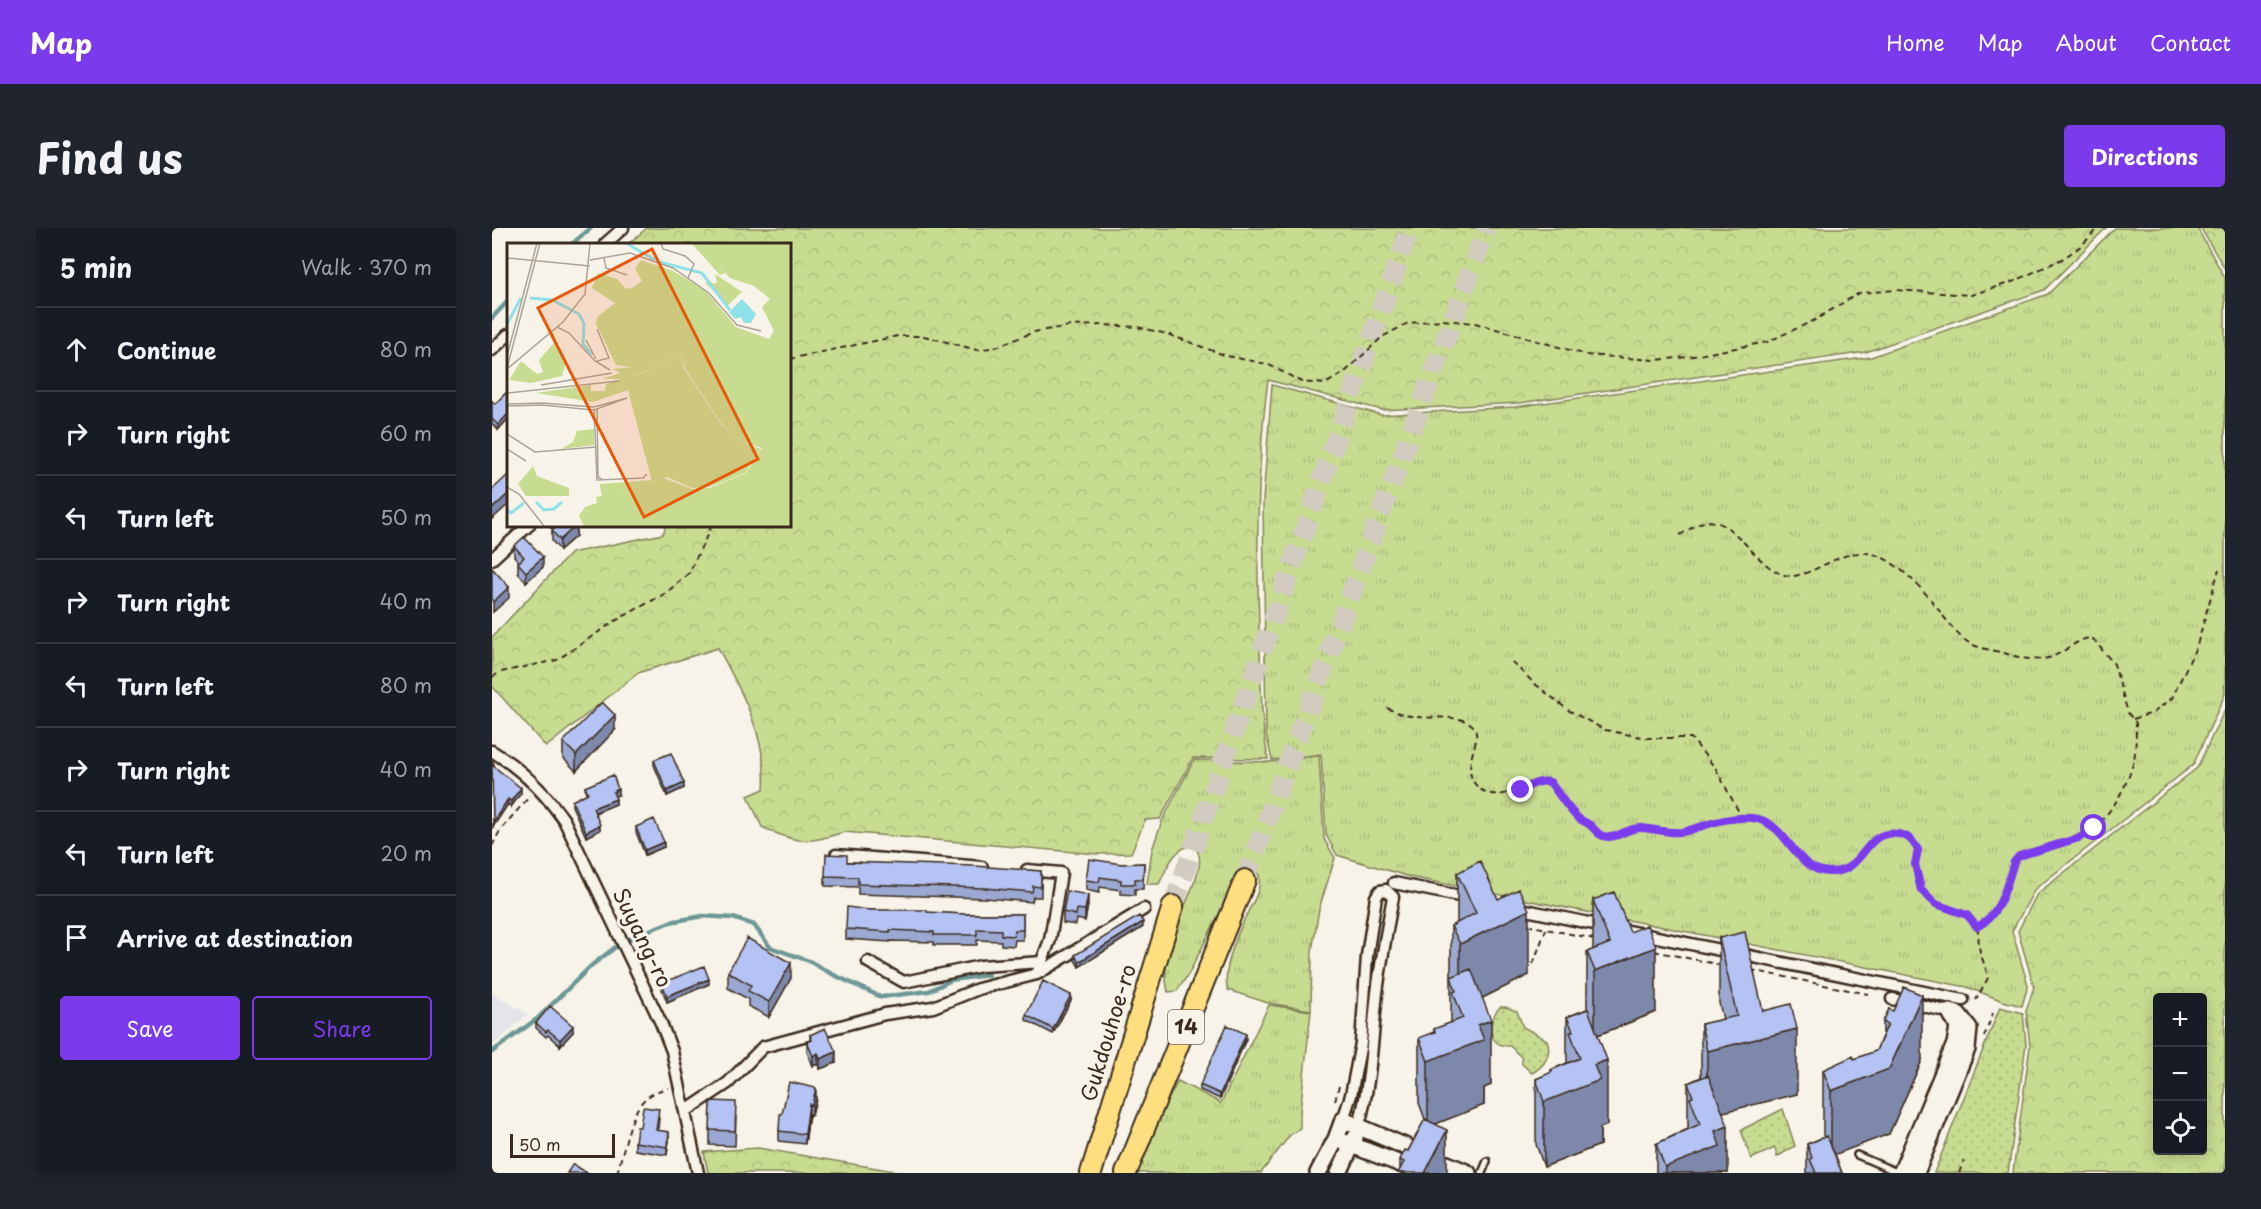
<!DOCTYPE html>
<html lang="en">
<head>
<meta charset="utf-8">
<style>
	:root { --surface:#171b24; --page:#20242c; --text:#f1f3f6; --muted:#9ea1a6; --line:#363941; --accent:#7c3aed }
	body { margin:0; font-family:"Playpen Sans",sans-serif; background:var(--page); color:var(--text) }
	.controls { position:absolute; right:18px; bottom:18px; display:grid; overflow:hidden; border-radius:6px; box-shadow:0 3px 15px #0003 }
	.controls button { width:54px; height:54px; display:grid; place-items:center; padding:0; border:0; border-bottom:2px solid var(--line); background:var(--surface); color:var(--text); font:30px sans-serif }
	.scale { position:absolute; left:18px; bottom:15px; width:105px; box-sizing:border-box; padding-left:6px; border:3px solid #3b2a1e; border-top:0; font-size:16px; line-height:21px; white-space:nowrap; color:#3b2a1e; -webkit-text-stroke:4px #f7f3e8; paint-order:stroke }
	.stop { position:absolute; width:18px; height:18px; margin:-14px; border:4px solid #7c3aed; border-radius:50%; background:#fff }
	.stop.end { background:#7c3aed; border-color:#fff; box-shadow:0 2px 6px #0008 }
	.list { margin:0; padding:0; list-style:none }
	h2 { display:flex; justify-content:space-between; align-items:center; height:78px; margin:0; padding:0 24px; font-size:26px }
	h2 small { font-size:20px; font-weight:400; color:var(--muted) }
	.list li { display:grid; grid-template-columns:39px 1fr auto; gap:18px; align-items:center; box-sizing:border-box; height:84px; padding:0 24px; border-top:2px solid var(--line) }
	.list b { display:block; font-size:22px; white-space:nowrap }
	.list em { font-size:20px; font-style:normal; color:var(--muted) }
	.actions { display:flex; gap:12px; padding:18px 24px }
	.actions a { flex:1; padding:14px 0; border:2px solid var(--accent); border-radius:6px; text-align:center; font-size:21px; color:var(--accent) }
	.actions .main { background:var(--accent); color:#fff }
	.icon { flex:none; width:33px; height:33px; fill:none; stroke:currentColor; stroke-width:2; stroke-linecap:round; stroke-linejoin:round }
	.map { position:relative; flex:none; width:1733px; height:945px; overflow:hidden; border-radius:6px }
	header { display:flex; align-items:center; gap:36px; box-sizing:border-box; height:84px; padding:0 30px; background:var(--accent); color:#fff }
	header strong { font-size:28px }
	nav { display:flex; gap:33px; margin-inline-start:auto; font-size:21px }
	.intro { display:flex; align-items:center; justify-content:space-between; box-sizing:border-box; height:144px; padding:0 36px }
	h1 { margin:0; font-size:42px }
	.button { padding:15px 27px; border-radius:6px; background:var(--accent); color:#fff; font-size:21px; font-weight:700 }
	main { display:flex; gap:36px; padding:0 36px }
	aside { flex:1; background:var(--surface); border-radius:6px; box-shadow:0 3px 15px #0003 }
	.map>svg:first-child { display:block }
	.built { fill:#e3e5eb }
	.grass { fill:url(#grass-tufts); stroke:#828358; stroke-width:1.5 }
	.forest { fill:url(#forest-crowns); stroke:#828358; stroke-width:1.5; fill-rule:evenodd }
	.park { fill:url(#park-dots); stroke:#828358; stroke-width:1.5 }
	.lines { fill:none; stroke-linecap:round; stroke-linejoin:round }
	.stream { stroke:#6d9797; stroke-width:4.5 }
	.highway-tunnel { stroke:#d1cbc0; stroke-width:20; stroke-dasharray:20 10; stroke-linecap:butt }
	.lane-casing { stroke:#3b2a1e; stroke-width:10 }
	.street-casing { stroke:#3b2a1e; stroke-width:15 }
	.secondary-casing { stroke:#3b2a1e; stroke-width:20 }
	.highway-casing { stroke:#3b2a1e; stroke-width:24 }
	.path { stroke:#3b2a1e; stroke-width:2; stroke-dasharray:6 4.5; stroke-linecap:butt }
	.lane { stroke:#f7f3e8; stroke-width:5 }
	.street { stroke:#f7f3e8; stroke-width:10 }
	.secondary { stroke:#f7f3e8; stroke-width:15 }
	.highway { stroke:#fedf80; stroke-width:20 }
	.wall { fill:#9ba8d1; stroke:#3b2a1e; stroke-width:1.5 }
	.shaded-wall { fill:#7e88aa; stroke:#3b2a1e; stroke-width:1.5 }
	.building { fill:#b4c3f3; stroke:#3b2a1e; stroke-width:1.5 }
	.route { stroke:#7c3aed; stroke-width:8 }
	.labels { text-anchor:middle; stroke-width:6; stroke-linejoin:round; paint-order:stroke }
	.shield { fill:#f7f3e8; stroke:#73665b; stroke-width:1.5 }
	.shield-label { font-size:20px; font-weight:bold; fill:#3b2a1e }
	.street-label { font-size:21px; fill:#3b2a1e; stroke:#f7f3e8 }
	.inset-river { fill:none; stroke:#8fe0e8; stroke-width:3 }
	.inset-road { fill:none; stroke:#aca397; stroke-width:1.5 }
	.view { fill:#e8590c; fill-opacity:0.15; stroke:#e8590c; stroke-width:3 }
	.inset-edge { fill:none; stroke:#3b2a1e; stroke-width:3 }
</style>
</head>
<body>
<header>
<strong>Map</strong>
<nav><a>Home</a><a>Map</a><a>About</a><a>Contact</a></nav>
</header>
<div class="intro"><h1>Find us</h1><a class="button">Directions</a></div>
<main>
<aside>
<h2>5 min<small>Walk · 370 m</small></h2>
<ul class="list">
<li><svg class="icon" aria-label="ahead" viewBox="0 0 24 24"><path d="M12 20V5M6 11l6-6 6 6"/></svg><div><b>Continue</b></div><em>80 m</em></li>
<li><svg class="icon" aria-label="right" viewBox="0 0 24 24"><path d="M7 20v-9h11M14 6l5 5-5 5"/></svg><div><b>Turn right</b></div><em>60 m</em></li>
<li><svg class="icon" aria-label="left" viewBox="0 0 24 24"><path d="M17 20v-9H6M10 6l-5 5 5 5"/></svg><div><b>Turn left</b></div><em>50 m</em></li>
<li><svg class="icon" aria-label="right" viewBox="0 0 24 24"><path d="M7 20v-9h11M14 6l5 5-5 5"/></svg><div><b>Turn right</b></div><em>40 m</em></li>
<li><svg class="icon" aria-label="left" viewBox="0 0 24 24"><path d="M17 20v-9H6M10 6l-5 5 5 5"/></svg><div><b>Turn left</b></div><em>80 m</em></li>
<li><svg class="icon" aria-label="right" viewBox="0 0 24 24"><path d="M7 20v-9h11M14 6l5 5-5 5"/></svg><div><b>Turn right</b></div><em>40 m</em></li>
<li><svg class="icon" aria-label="left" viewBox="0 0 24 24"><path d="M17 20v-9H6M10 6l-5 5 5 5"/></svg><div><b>Turn left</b></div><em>20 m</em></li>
<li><svg class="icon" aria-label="arrive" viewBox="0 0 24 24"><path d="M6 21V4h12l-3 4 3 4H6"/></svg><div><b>Arrive at destination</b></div></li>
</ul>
<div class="actions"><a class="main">Save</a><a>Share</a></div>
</aside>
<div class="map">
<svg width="1733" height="945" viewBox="0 0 1733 945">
	<defs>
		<pattern id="grass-tufts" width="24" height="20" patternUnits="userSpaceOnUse" patternTransform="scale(1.5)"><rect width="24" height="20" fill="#c8dc91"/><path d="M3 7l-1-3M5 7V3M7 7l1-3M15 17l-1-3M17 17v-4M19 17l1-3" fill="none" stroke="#adbd7d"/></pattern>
		<pattern id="forest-crowns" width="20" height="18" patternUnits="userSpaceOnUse" patternTransform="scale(1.5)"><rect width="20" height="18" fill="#c8dc91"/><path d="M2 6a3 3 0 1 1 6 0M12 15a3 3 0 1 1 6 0" fill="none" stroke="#adbd7d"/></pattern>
		<pattern id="park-dots" width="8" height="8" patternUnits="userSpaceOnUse" patternTransform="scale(1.5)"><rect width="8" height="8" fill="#c8dc91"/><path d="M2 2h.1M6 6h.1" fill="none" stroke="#adbd7d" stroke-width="1.8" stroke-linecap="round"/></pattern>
	</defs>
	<rect width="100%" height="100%" fill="#f7f3e8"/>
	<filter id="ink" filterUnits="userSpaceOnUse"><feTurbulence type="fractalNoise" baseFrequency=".0167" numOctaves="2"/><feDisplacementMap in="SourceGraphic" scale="12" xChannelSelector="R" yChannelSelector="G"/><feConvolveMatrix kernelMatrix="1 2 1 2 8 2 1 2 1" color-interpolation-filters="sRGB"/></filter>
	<g filter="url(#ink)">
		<path class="built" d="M0,765L36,786L0,818Z"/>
		<path class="grass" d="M1623,0H1705L1733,50V466L1701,537L1543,661L1520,703L1536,757L1530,778L1511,773L1475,759L918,649L845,627L834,607L829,526L780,532L774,506L771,272L780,157L889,187L1023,179L1379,129L1556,66Z
			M827,528L832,611L843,630L827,681L820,723L819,782L776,775L736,762C729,744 746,704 755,686C762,671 771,662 766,643L754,640L747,647L696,747L685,763L676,764C665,719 695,683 706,643C709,633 708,624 701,617C681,620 675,640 667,656H655L660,622L670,593L702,532L777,534Z
			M777,777L819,783L808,884V900L798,907L769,945H645L662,899L686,853L729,875Z"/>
		<path class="forest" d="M155,0H1614L1552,62L1374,124L1027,175L890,182L776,152C764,241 764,332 768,422C769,458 769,495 776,531L701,530L668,591L653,592L639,625L605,626L352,604C314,616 306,616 270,599L256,568L272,561C276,511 249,462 226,420L146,445L54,519L0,458V409L79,325L171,306L174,297H297V16H136Z
			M1709,0H1733V41L1711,4Z
			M1733,481V945H1521L1538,818L1534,783L1542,759L1526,703L1545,666L1705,540ZM1666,770H1710V922H1666Z
			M266,920L414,945H216L212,924Z"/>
		<path class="park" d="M1008,779H1013L1025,783L1031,799L1055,812C1060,826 1053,838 1040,845L1030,836V830L1018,818C994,819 995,792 1008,779Z
			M1508,779L1531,785L1534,816L1516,945H1442Z
			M1291,881L1303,918L1285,929L1283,920L1259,931L1249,902Z"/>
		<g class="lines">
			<path class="stream" d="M80,16L99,0
				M0,90L16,73
				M0,824L46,790L100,737L125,718L145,707L178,694L211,688L241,690L262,697L278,719L317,733L340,746L389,769L437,763L459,752L496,747"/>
			<path class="highway-tunnel" d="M753,652L995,0
				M681,678L918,0"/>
			<g class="lane-casing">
				<path id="lane" d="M1365,927L1407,945
					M990,945L995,933"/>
			</g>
			<g class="street-casing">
				<path id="street" d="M113,16L131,0
					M0,122L16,107
					M0,331L37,297
					M0,523C29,541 52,563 72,592L169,795L180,823L206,945
					M344,627L490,639
					M535,642L569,645L558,712L545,746
					M902,655L977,670
					M1024,680L1471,772
					M376,734L412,754L489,738L550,734
					M1400,771L1458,784
					M194,883L236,855L271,819L393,786L441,779L486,761L545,746L652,681
					M851,892L859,867L869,815L875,728L884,669L888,663L894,662L901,669C895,701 889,733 885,765C880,810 879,854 867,897"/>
			</g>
			<g class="secondary-casing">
				<path id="secondary" d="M844,911L932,945
					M826,945L844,911L851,892L976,945
					M847,945L863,910
					M1409,945L1463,816L1466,799L1458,784
					M1424,945L1475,821L1477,800L1466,786L1458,784"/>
			</g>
			<g class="highway-casing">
				<path id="highway" d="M599,945L681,678
					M634,945L753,652"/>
			</g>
			<path class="path" d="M297,131L406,108H432L485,122L504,119L542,104L578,98L611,97L645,99L675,106L735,128L775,136L810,154L833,156L852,145L890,109L916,95L950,92L983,95L1095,127L1163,132L1196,129L1275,114L1323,92L1367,65L1404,62L1479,67L1523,53L1572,30L1590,17L1606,0
				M1188,307C1195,303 1204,296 1212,294C1243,286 1265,345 1298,348C1321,349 1352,318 1381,326C1404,332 1432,362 1446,381C1456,394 1466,410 1481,417C1490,421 1501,422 1512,425C1526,429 1541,434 1556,430C1571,426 1582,413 1597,410L1601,411L1622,436L1636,485L1644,495C1644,507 1644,520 1642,532C1635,561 1613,598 1586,610C1567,619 1546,621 1527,628L1522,634C1514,658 1509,686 1485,699
				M1020,434L1043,456L1076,482L1113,502L1154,510H1199L1224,541L1249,588
				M0,449L9,444L65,432L123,393L174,365L197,345L220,297
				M895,480C905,485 915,488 926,489C942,491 967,486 980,497C995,510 963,541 988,561C1012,578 1035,550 1058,554L1087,591L1099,598L1105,606L1114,609L1146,599L1191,604L1249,588C1265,589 1278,595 1290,607C1306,621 1314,649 1343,644C1374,640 1374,600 1406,606C1416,607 1420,613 1426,622C1425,627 1424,631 1423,636C1421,684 1464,671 1483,697C1488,704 1486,711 1487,719C1489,729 1494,739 1496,750L1484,772
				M1641,491L1661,485L1680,470L1705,417L1727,341
				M0,618L9,601L38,568
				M1035,697L1103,711
				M1162,723L1229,737
				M1041,736L1054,701
				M1259,742L1376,766
				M1492,809L1501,785
				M843,873L847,858
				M125,945C131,926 138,886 151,873C158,866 167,862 176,860
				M1467,945L1472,932"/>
			<use href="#lane" class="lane"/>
			<use href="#street" class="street"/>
			<use href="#secondary" class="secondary"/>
			<use href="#highway" class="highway"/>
		</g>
		<path class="wall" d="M16,163V191L6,202L0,196V173L3,176Z
			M56,297H84V308L68,322L60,313V303L61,302Z
			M22,318L51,339L34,354L26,345V335L27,334L22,328Z
			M123,502L84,543L71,530V514Z
			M0,530L2,537V538L29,565L19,579L16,576L1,599Z
			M162,532L192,560L175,568L162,537Z
			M93,559L126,567L123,568L124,576L103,585L108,602L94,609L80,578V573L94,566Z
			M144,599L172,619L153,627L144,604Z
			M355,634L549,643V669H541L540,674L493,670L366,666V659L333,658V648Z
			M652,635L651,661H643V667L629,666V662L608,659L607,665L594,662V652L630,636Z
			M965,645L1037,747L990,770L999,857L992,860V877L943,896L955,945L908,941V932L916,923L933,891L927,875V810L942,804V801L959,795V698L965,695Z
			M1101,672L1164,784L1106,807L1115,897L1108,900V917L1052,939L1044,916V851L1059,845V842L1075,835V789L1095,781V724L1101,722Z
			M596,677L593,693L585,691L584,697L571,695V684Z
			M377,682L472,686H531V712H523L522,718L509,717V713L485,712V717H442V714L398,713V714L354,711V701Z
			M651,699L587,739L583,732V727Z
			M1227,710L1271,783L1305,866L1230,884L1236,945H1164V916L1196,901V855L1209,849V796L1231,791L1227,775Z
			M236,744L299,750L277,789L256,778V771L236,760Z
			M170,755L217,756L175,774L170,761Z
			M579,772L561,806L534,792V787Z
			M1397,781L1430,832L1397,906L1343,926L1350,945H1315V916L1332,909L1331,907V842L1384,823L1391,806V794Z
			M44,795L81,804L68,818L56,807L54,809L44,800Z
			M318,807L344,835L328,841L326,836L321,838L315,824V814L318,812Z
			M754,811L728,871L708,862V857Z
			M324,871L320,887L317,886L313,916L287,913V903L290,886Z
			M244,889L243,918L218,917V902Z
			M167,890L166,902L177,912L175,927L143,922V914L148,899Z"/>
		<path class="shaded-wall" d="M16,186V191L6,202V197Z
			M16,266V277L0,291V281Z
			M84,297V308L68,322V312Z
			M51,329V339L34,354V344Z
			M17,359V370L1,384V374Z
			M123,487V502L84,543V527Z
			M192,555V560L175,568V563Z
			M29,560V565L19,579V573Z
			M126,561V567L121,569V564Z
			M16,571V576L1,599V594Z
			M124,571V576L101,585V580Z
			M108,597V602L94,609V604Z
			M172,614V619L153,627V622Z
			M596,667V677L593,693V682Z
			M1037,682V747L968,781V716Z
			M651,694V699L587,739V734Z
			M1164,719V784L1103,808V743Z
			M299,735V750L277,789V774Z
			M217,751V756L175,774V768Z
			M579,767V772L561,806V801Z
			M1430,767V832L1397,906L1339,928V863L1397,841Z
			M999,792V857L992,860V877L936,899V833L986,797Z
			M81,798V804L68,818V812Z
			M1305,801V866L1215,888V823Z
			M754,806V811L728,871V866Z
			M344,824V835L328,841V831Z
			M326,825V836L321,838V828Z
			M1115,832V897L1108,900V917L1052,939V874L1102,837Z
			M324,860V871L320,887V877Z
			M317,876V886L313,916V906Z
			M1236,898V945H1173V939L1223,903Z
			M955,902V945H933Z
			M177,904V912L175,927V919Z"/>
		<path class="building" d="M16,163V186L6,197L0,191V173L3,176Z
			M16,247V266L0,281V262Z
			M66,297H84L68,312L60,303Z
			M32,309L51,329L34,344L26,335L32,329L22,318Z
			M0,340L17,359L1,374L0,373Z
			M110,474L123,487L84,527L71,514Z
			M179,525L192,555L175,563L162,532Z
			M0,537L29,560L19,573L16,571L1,594Z
			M121,547L126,561L121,564L124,571L101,580L108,597L94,604L80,573L96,565L93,559Z
			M162,591L172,614L153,622L144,599Z
			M334,626L355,627V634L483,638L549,643V659L541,658L540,664L493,660L366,656V649L333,648Z
			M597,631L630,636L652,635L651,651H643V656H629V652L608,649L607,654L594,652Z
			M988,633L1006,671L1027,661L1037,682L968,716L959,698L984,685L965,645Z
			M575,663L596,667L593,682L585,681L584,687L571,684Z
			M1122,664L1138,704L1155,697L1164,719L1103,743L1095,724L1118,715L1101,672Z
			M355,679L377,682H435V684L472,686H531V702H523L522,708L509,707V702L485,701V707H442V704L398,702V704L354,701Z
			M647,688L651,694L587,734L583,727Z
			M1253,704L1271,783L1299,776L1305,801L1215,823L1209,796L1245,788L1227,710Z
			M255,710L299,735L277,774L256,763L259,757L236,744Z
			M212,738L217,751L175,768L170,755Z
			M979,741L999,792L986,797L992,812L936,833L927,810L943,804L942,801L971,790L961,764L964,763L959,749Z
			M551,753L579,767L561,801L534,787Z
			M1412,759L1430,767L1397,841L1339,863L1331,842L1361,828L1362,831L1384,823L1396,796L1391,794L1397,781L1401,783Z
			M58,778L81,798L68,812L56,802L54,804L44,795Z
			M1096,781L1115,832L1102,837L1108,852L1052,874L1044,851L1060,844L1059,842L1088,830L1078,804L1081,803L1075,789Z
			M735,797L754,806L728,866L708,857Z
			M333,800L344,824L328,831L326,825L321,828L315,814L320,812L318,807Z
			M1216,847L1236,898L1223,903L1228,918L1173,939L1164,916L1208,896L1198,870L1201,869L1196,855Z
			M297,854L324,860L320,877L317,876L313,906L287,903L288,886H290Z
			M219,873L244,874L243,903L218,902Z
			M151,879L167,881L164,902L177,904L175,919L143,914L145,899H148Z
			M933,891L955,902L933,945H906L912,934L908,932L913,922L916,923Z
			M1335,908L1350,945H1324L1318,931L1320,930L1315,916Z
			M81,936L95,945H75Z"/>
	</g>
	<g class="lines" filter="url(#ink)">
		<path class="route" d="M1029,562C1039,557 1047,552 1058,554C1067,566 1075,580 1086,590C1090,593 1094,594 1098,597C1104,602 1107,609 1116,609C1126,610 1136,599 1150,600C1163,601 1182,607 1195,603C1217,596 1243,586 1266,591C1298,599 1304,646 1340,644C1374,643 1372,600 1406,606C1416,607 1421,613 1426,622L1423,636L1429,662L1444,676L1475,687L1485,699C1509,686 1514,659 1522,634L1527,628L1587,610L1602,600"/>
	</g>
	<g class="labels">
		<rect class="shield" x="676" y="782" width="36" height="34" rx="4.5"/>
		<g class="shield-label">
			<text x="694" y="806">14</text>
		</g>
		<g class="street-label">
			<text transform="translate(150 710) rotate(64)" y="7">Suyang-ro</text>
			<text transform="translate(617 805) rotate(-73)" y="7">Gukdouhoe-ro</text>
		</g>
	</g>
	<g transform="translate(15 15)">
		<rect width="284" height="284" fill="#f7f3e8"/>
		<path d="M192,0L223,18L213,24L218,30L213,32L185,1ZM174,110L177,125L214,181L233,198L254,206L238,230L203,244L185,245L160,234L145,239L121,147L86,159L29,150L84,142V148H98L99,141L113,136H95L113,130L106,126L124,124L129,133Z" fill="#c8dc91"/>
		<path d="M192,0H283V283H77L72,273L78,264L90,260L89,254L118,250L154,234L185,246L203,245L239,230L255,205L233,198L214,180L178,125L174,110L128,133L124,124L109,122L89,81L90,74L108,60L85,45L91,30L110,36L119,46L127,44L135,38L128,26L134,17L166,28L198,47L229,84L262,96L267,88L255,64L263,56L247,43L223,35L213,24L222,18ZM208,31L235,49L221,62L199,41V36L207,41L210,39ZM46,89L58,122L55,133L24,140L2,137L14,118L30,131L36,129L32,117L47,100L42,92ZM26,223L30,233L62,245V253H19L11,241Z" fill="#c8dc91"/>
		<path d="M87,186V202L54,206L66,199L70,188ZM144,237L141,242L118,250L96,254L94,250L93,241Z" fill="#c8dc91"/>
		<path d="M235,56L249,71L244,80H237L234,74L228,76L222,69Z" fill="#8fe0e8"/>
		<path class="inset-river" d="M119,0L148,17M153,19L195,30L223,67M23,55L45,57L72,71L77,81L76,101L85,112M0,81L14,55M29,259L37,267L47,266L55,259M0,267L4,270L17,260"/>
		<path class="inset-road" d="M154,0L156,6L178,13L187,21L181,35M0,15L83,23M97,15L99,25L120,32M83,17L123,10L166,25L202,50L230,82L254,88M50,84L62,90L88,118L103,127M79,97L89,116M0,113L30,0M90,118L102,115L90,86M0,125L33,0M0,126L56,79L78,51L83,0M34,142L105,130M0,150L112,138M0,161L35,160L87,164L120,155L87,167L35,162L0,163M87,166L90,237L136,235L140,231M90,166L91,234L96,237M0,191L28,209L89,204M0,206L19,218M0,244L12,251L37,283"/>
		<path class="view" d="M145,6L251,216L137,274L31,65Z"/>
		<rect width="284" height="284" class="inset-edge"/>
	</g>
</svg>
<div class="controls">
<button>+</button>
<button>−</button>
<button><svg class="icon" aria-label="locate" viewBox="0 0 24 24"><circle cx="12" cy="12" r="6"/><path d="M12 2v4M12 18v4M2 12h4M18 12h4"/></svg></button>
</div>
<div class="scale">50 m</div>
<div class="stop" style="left:1602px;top:600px"></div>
<div class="stop end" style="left:1029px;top:562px"></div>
</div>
</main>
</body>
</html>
